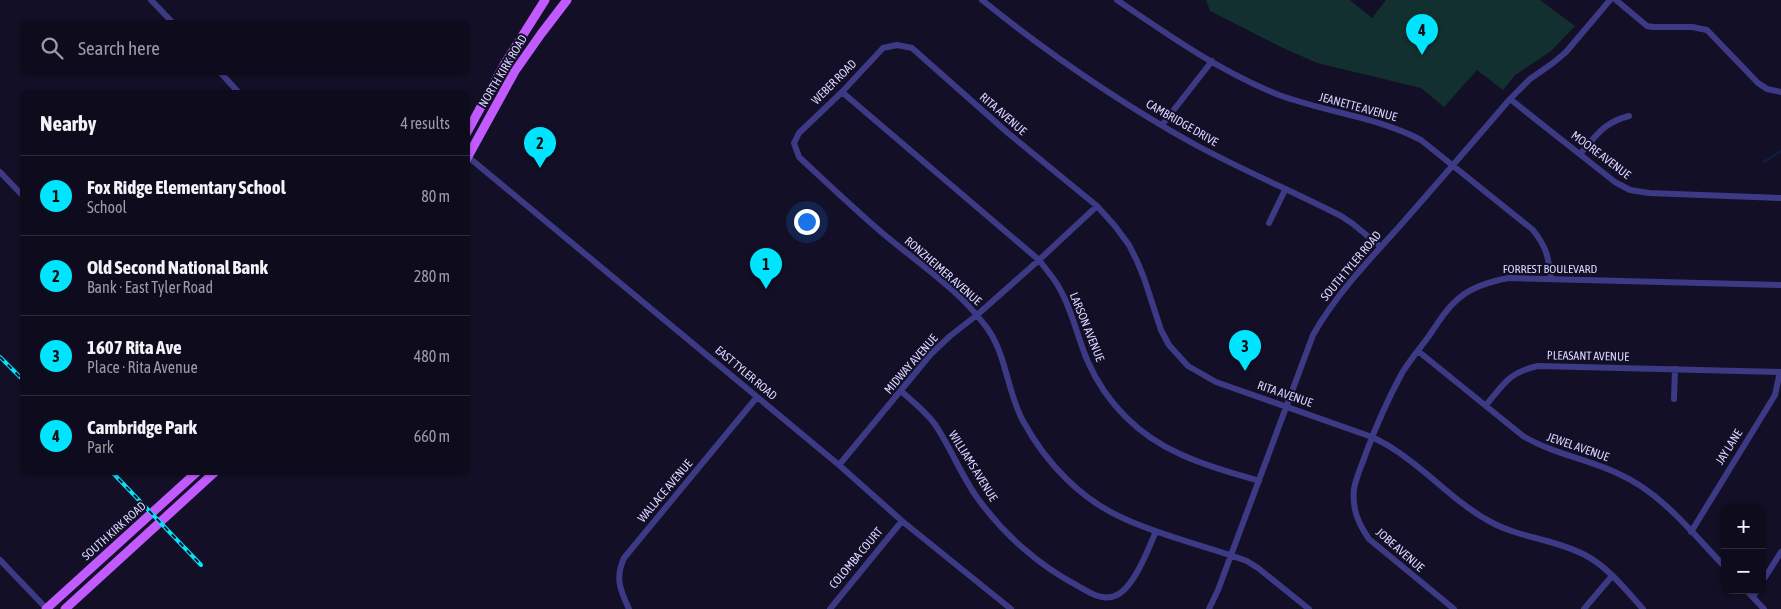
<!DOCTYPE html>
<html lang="en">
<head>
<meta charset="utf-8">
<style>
	:root { --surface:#0e0b1c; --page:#1c1929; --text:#f1f3f6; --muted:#9b9ba3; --line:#2e2b3b; --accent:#00e5ff }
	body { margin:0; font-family:"Asap Condensed",sans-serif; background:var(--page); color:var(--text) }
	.controls { position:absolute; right:15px; bottom:15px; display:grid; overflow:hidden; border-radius:10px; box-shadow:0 1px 4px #0004 }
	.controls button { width:45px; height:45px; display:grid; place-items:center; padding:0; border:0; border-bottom:1px solid var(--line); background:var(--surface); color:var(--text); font:25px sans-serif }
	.you { position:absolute; left:806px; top:221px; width:18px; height:18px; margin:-12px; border:4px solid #fff; border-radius:50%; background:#1a73e8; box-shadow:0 0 0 8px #1a73e833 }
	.badge { display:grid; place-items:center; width:32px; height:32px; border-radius:50%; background:var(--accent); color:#111; font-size:16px; font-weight:700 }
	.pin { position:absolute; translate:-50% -41px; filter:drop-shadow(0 1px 2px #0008) }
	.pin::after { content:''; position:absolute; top:26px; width:18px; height:15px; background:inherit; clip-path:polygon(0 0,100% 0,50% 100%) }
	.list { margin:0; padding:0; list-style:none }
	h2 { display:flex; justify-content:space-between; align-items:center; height:65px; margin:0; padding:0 20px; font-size:21px }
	h2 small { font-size:16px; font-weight:400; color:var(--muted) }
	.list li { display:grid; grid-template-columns:32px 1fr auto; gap:15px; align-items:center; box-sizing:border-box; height:80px; padding:0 20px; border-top:1px solid var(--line) }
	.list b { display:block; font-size:19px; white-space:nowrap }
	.list p { margin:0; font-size:16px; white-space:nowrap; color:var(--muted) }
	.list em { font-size:16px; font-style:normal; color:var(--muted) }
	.icon { flex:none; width:28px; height:28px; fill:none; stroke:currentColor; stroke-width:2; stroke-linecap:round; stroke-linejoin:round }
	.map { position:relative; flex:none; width:1781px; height:609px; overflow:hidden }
	.search { position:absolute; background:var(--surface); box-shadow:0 1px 4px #0004; left:20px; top:20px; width:450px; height:55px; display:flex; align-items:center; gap:12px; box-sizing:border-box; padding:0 18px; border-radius:10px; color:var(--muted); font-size:19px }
	.panel { position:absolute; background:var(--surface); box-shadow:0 1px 4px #0004; left:20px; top:90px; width:450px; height:385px; border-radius:10px }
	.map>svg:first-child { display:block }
	.green { fill:#12302f }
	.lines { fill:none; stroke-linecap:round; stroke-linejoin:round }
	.stream { stroke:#0c2248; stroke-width:2 }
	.minor { stroke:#3d3a85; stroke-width:6 }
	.major { stroke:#c25bff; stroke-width:9 }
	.rail-casing { stroke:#00e5ff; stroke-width:4 }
	.rail { stroke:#130f26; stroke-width:2; stroke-dasharray:5.5; stroke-linecap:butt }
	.labels { text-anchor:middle; stroke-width:4; stroke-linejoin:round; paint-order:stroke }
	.street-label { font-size:12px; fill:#d9d4ff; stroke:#130f26 }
</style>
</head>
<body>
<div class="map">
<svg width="1781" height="609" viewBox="0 0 1781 609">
	<rect width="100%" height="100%" fill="#130f26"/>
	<path class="green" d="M1206,0H1350L1372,18L1386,0H1540L1575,26L1551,51L1515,75L1503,90L1477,70L1444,107L1421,88L1317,63L1281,47L1210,11Z"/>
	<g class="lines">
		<path class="stream" d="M1764,162L1781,151"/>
		<path class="minor" d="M151,0L174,24
			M982,0C1049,54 1119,102 1194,144C1242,170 1292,191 1341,216L1353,224L1381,247
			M1117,0C1168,35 1221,72 1279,95C1325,112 1377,117 1421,140L1533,230C1547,248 1548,256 1551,278
			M1616,0L1647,26L1653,27H1692L1707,30L1758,83L1767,89L1781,92
			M219,71L240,94
			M842,92L1039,260C1045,268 1052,276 1057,284C1072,308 1077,337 1088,362C1106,403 1139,436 1180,454C1205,466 1233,473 1259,481
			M1510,99L1615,182L1630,190L1649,193L1781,198
			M1162,125L1212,61
			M1580,154C1596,136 1604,122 1629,116
			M466,155L839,465L902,521L1011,609
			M0,172L24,197
			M1269,223L1285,190
			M1418,351L1523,436C1553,454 1588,459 1619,474C1662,493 1693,534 1725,567
			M901,391C912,401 925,411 934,423C950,446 960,473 976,496C1002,533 1038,565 1078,586C1090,593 1103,602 1117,595C1134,587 1149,548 1156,531
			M1674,399L1675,369
			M1486,405C1504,384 1509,372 1538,366L1781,372
			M839,465L931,354L950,336L977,315L1039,260L1097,206
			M1691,532L1775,395L1780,372
			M0,560L47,609
			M1762,582L1781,552
			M1746,590L1764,609
			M1753,597L1757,590
			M629,609C620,590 615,578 624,558L757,397
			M830,609L902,521
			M1209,609L1218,590L1313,335C1335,296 1368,261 1398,228C1436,185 1473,142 1510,99L1530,79L1553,63L1566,52L1610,0
			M1309,609L1258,568L1247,561C1207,546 1164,537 1125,519C1081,500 1046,463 1023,421C1006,390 1007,352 984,324C956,287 915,261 880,231C852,207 826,182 799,157L794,143L799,133L842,92L883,48L897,45L912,48L1008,133L1097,206L1115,226L1129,245L1137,261L1144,278L1161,330L1169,345L1188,366L1216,382L1372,437C1380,441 1388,445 1395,450C1428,471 1454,502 1489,521C1519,538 1555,539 1585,555C1608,567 1626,590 1643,609
			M1454,609L1369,539C1358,523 1352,509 1354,489C1356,477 1362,465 1366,453C1376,426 1388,399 1402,373C1410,360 1420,348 1429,336C1439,321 1448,306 1463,295C1477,285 1492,281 1509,278L1781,285
			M1584,609L1612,576"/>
		<path class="major" d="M466,134L504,65L545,0
			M466,160L515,71L541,34L567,0
			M46,609L198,471
			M65,609L216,471"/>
		<g class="rail-casing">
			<path id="rail" d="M0,357L24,381
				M111,471L201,565"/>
		</g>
		<use href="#rail" class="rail"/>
	</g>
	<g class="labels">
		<g class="street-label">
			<text transform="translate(503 71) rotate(-59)" y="4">NORTH KIRK ROAD</text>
			<text transform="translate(834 82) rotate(-45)" y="4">WEBER ROAD</text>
			<text transform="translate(1358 107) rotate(15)" y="4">JEANETTE AVENUE</text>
			<text transform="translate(1003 114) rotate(41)" y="4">RITA AVENUE</text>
			<text transform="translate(1182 123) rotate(30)" y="4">CAMBRIDGE DRIVE</text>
			<text transform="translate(1601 155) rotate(37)" y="4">MOORE AVENUE</text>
			<text transform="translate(1351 266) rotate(-50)" y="4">SOUTH TYLER ROAD</text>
			<text x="1550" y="273">FORREST BOULEVARD</text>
			<text transform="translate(943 271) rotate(41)" y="4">RONZHEIMER AVENUE</text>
			<text transform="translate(1087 327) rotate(68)" y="4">LARSON AVENUE</text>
			<text transform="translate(1588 356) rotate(1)" y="4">PLEASANT AVENUE</text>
			<text transform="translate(911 364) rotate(-49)" y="4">MIDWAY AVENUE</text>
			<text transform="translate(746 373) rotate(40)" y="4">EAST TYLER ROAD</text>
			<text transform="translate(1285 394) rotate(19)" y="4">RITA AVENUE</text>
			<text transform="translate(1578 447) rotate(19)" y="4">JEWEL AVENUE</text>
			<text transform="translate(1729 447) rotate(-58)" y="4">JAY LANE</text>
			<text transform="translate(973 466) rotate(58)" y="4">WILLIAMS AVENUE</text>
			<text transform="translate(665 491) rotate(-50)" y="4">WALLACE AVENUE</text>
			<text transform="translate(114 531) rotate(-42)" y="4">SOUTH KIRK ROAD</text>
			<text transform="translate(1400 550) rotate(41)" y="4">JOBE AVENUE</text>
			<text transform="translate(856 558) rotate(-50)" y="4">COLOMBA COURT</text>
		</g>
	</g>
</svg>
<div class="controls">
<button>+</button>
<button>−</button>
</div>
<div class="you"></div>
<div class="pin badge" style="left:766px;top:289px">1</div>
<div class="pin badge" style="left:540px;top:168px">2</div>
<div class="pin badge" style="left:1245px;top:371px">3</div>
<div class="pin badge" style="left:1422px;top:55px">4</div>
<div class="search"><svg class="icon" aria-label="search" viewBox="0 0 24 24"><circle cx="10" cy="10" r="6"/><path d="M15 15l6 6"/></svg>Search here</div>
<section class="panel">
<h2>Nearby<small>4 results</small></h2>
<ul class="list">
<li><span class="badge">1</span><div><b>Fox Ridge Elementary School</b><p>School</p></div><em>80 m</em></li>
<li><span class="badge">2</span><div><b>Old Second National Bank</b><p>Bank · East Tyler Road</p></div><em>280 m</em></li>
<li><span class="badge">3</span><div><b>1607 Rita Ave</b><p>Place · Rita Avenue</p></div><em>480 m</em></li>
<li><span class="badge">4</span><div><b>Cambridge Park</b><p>Park</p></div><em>660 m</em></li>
</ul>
</section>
</div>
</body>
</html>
